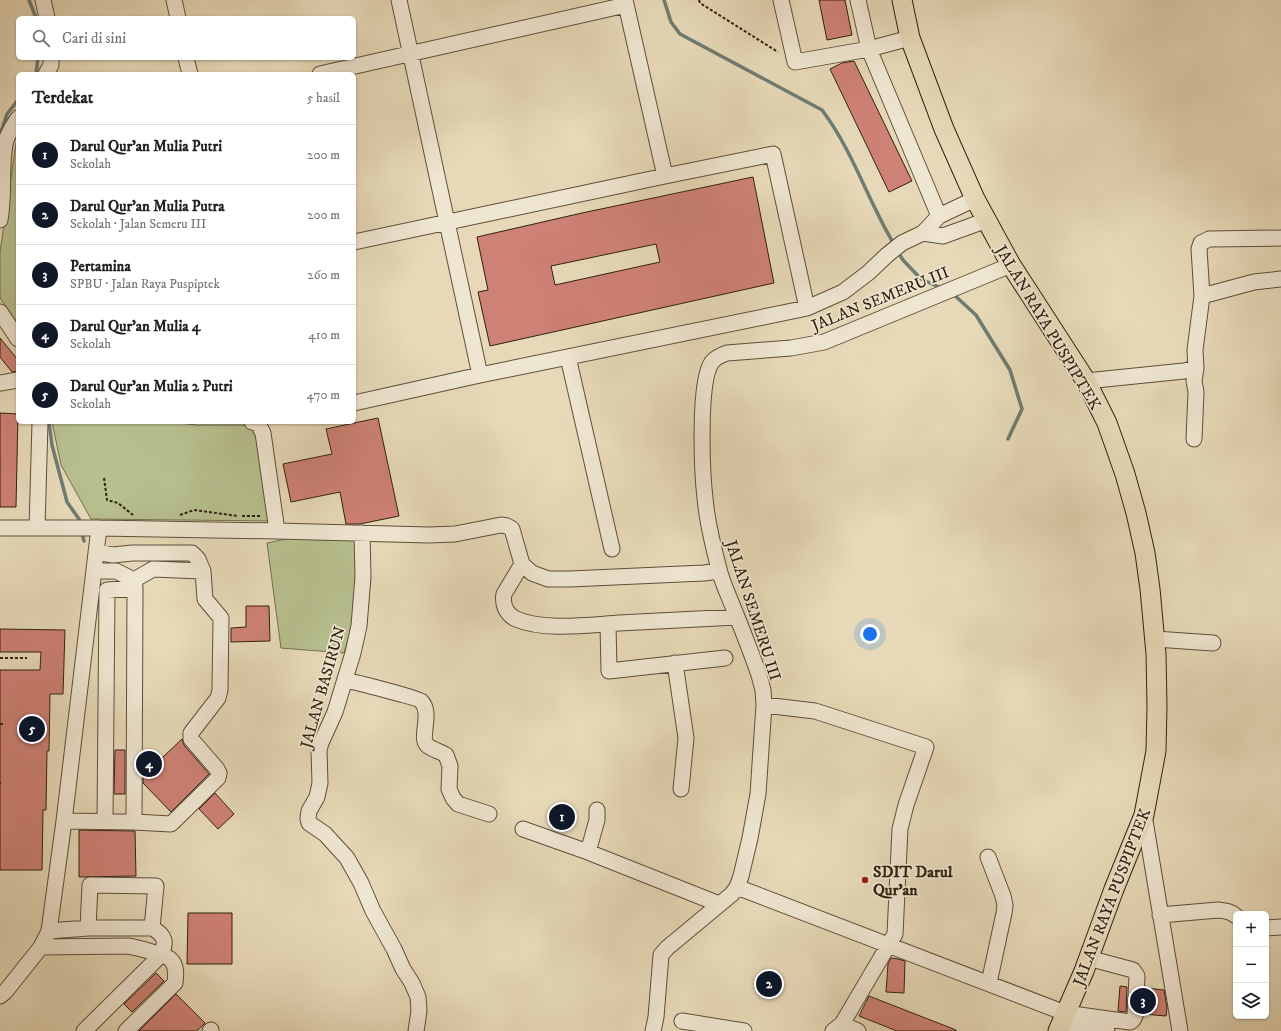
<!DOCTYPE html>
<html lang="id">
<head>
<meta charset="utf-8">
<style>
	:root { --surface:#fff; --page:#f2f2f2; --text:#202124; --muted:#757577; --line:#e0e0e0; --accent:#111827 }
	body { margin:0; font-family:"IM FELL DW Pica",serif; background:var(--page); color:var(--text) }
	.controls { position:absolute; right:12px; bottom:12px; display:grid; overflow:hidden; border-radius:6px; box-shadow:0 1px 3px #0004 }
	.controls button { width:36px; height:36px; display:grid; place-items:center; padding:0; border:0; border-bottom:1px solid var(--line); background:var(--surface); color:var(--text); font:20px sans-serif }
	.you { position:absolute; left:870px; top:634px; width:14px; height:14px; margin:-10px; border:3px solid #fff; border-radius:50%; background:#1a73e8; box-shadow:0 0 0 6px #1a73e833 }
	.badge { display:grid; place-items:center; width:26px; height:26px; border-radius:50%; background:var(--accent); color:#fff; font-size:13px; font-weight:700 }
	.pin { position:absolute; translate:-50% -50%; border:2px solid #fff; box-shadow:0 1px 4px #0006 }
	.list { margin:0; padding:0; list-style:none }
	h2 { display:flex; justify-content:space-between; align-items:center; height:52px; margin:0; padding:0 16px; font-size:17px }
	h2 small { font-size:13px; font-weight:400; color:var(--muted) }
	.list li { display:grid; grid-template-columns:26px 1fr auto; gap:12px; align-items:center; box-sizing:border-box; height:60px; padding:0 16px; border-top:1px solid var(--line) }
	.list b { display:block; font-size:15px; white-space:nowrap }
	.list p { margin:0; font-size:13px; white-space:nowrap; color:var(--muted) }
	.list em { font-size:13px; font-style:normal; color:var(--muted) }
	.icon { flex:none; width:22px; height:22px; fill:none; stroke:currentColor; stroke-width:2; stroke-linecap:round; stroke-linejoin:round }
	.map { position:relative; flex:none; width:1281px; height:1031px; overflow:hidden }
	.search { position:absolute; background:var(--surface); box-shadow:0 1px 3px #0004; left:16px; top:16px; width:340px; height:44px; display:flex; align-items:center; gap:10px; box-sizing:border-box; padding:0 14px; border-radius:6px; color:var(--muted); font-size:15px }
	.panel { position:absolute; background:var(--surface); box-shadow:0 1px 3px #0004; left:16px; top:72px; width:340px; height:352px; border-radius:6px }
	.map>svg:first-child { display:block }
	.green { fill:#b7bf8e; stroke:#74704e }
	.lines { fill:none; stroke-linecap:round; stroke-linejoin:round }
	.stream { stroke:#6e7c72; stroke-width:3.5 }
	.building { fill:#ce8175; stroke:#30210f; fill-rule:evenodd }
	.minor-casing { stroke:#5e4f39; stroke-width:17 }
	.major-casing { stroke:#30210f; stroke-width:21 }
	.path { stroke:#30210f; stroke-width:2; stroke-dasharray:3 2; stroke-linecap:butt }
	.minor { stroke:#efe6d1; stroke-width:15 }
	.major { stroke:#e7d9b8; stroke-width:19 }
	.poi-dot { fill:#8f2418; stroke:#efe6d1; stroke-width:1.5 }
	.labels { text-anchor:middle; stroke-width:3.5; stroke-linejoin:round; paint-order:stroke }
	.street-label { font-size:16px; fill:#30210f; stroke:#efe6d1 }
	.poi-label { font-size:16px; font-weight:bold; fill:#30210f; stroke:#efe6d1; text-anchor:start }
</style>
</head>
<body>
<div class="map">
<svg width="1281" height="1031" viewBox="0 0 1281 1031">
	<rect width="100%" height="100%" fill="#e7d9b8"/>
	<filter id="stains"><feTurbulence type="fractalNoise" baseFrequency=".005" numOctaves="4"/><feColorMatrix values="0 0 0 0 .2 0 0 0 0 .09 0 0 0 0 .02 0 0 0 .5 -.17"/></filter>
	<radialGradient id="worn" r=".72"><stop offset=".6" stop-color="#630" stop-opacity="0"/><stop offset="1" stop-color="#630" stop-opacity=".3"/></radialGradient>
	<path class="green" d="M18,130V324L0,298V252Z
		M52,422H171L196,425H247L256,430L272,521L91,519L61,465Z
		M291,538L359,539C357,577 356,617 344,653L281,648L267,543Z"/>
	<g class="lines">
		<path class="stream" d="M29,0L36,18
			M664,0L671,22L680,34L822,110C853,151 868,201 894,244
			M36,74L38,58
			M0,135L7,114L18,100
			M898,252L903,260L921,279L941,288
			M952,293L976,315L1010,370L1022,409L1008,439
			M49,422L52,445L67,502L79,519L81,525
			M82,533L84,541"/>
	</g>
	<path class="building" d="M819,0H845L852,35L827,40Z
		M854,61L912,181L889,192L830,69L842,63Z
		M753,177L774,283L490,346L478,292L488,290L477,237L582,213ZM656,244L660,262L555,285L551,266Z
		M0,338L18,360V371L12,372L0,357Z
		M0,413L18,414L16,507H0Z
		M378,418L399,516L360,524H346L340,492L291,502L283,464L332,454L326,429Z
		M246,606H269L270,641L231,642V628L246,627Z
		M0,629L65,630L63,694H50L49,751H47L46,810H43L42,870H0V670H40L41,652H0Z
		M182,739L184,745L209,774L171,812L143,783V776Z
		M115,750H125V794H114Z
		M215,793L234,814L218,829L199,809Z
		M79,830L135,831L136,876L79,877Z
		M188,913H232V964H187Z
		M891,958L898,959L905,961L904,993L886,992L888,964Z
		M156,973L164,981L132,1012L124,1004Z
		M1120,986L1127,987L1126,1012L1118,1011Z
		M1145,988L1164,990L1167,1008L1166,1016L1144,1014Z
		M176,994L205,1023L197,1031H139Z
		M869,996L956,1030V1031H897L859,1016Z"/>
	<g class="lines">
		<g class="minor-casing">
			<path id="minor" d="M43,0L47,18
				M174,0L178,18
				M399,0L480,375
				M625,0L665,176
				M781,0L795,62L869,49L910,38
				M858,0L869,49L939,216
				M186,58L190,74
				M46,74L51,65V58
				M320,74L626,5
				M975,199L939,216L923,233L943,236L987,220
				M0,220C5,194 0,164 6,140C9,132 13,125 18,118
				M354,242L665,176L773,154L807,308
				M1202,296L1254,282L1281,279
				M0,312L18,339
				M568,357L612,549
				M1086,381L1184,371L1196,368L1195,350L1202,296L1199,249L1201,243L1209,239L1281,238
				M0,383L18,380
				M354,403L480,375L807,308L843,292L868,273L887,255L902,243L923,233
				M252,422L258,424L263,433L277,531
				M1194,439L1196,392L1194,381L1196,368
				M0,528H99L277,531L429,535L455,534L501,525L507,526L512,529L522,564L532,573L548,579H570L704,573L719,571
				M37,528L40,422
				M362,533L363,577L359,626L353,653L335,712L321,743L319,750L320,783L317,797L309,811L308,818L309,823L325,834L347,858L361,883L373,911L394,949L403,969L412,983L418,997L419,1011L416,1031
				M522,564L504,594C502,604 506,614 516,619C544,631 588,625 619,623C658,621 697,619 737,617
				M94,571H116L134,580L153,569L203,571
				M134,580L135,588L134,822
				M608,624L609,671L725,658
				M1155,639L1213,643
				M675,663L686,738L681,789
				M345,680C355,682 418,698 421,701C433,713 419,737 427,745C429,748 441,752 446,755L450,766L449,789L453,798L458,804L489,814
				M764,705L815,711L926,747L906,805L900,829L895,934L842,1024L833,1031
				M1144,815L1180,1031
				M64,821L134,822L171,824L218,778L219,773L217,769L191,739V733L218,698L220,690L221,618L205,599L203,571L198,559L192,553H132L113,555L96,552
				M105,821L107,590L135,588
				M523,829L588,852L719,904
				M588,852L597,820V810
				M988,857L1003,896L1005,905L1004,913L989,983
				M737,887L1065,1013L1130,1022L1133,1020L1135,1016L1137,976L1133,970L1088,958
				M1160,915L1218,910C1225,911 1231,911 1236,916
				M88,928L90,885L156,886L152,928
				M1266,928L1281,927
				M49,931L88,928H152C165,935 167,942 161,955L84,1031
				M41,947L128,946C135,947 166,955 170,959C177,965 176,975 175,983L126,1031
				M0,996L5,992L41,947L49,931L64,821L99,528
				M682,1021L744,1031
				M842,1024L858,1031
				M1060,1027L1107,1031
				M210,1031L211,1030
				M653,1031L656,1017L661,955L667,948L732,894L737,887L741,876L750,838L758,794L764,705L763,690L759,675C751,652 742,629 733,607C728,594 722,582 719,569C713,546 707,522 705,498C702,472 698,381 712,362C716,357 721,355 727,353L791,348L824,342L1011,265"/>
		</g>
		<g class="major-casing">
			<path id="major" d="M902,0L910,38L944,129L975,199L1011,265L1086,381L1107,423L1125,474L1136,513L1145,553L1150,589L1156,654L1157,706L1156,751L1144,815L1114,889L1084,971L1058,1031"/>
		</g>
		<path class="path" d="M699,0L700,3L778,52
			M104,478L107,500L118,503L133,515
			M180,515L194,510L238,516
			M242,516H262
			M0,658H27
			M0,724H3
			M0,783H1"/>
		<use href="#minor" class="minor"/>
		<use href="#major" class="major"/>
	</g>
	<circle class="poi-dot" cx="865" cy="880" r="4"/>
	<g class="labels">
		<g class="street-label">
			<text transform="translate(880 298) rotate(-22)" y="6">JALAN SEMERU III</text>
			<text transform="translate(1049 327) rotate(59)" y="6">JALAN RAYA PUSPIPTEK</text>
			<text transform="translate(754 610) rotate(72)" y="6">JALAN SEMERU III</text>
			<text transform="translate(322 687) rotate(-74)" y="6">JALAN BASIRUN</text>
			<text transform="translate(1111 897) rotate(-69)" y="6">JALAN RAYA PUSPIPTEK</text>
		</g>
		<g class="poi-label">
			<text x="873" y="877">SDIT Darul<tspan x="873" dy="18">Qur'an</tspan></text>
		</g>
	</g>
	<rect width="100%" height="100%" filter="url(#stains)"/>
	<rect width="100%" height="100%" fill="url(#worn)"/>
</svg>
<div class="controls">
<button>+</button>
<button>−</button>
<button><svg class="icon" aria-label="layers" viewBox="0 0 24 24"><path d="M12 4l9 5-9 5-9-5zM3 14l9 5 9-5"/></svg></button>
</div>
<div class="you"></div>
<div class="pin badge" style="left:562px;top:817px">1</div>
<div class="pin badge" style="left:769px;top:984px">2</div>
<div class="pin badge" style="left:1143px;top:1001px">3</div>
<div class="pin badge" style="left:149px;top:764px">4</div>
<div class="pin badge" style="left:32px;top:729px">5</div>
<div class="search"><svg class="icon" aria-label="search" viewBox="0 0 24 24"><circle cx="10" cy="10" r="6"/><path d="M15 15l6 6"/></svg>Cari di sini</div>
<section class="panel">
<h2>Terdekat<small>5 hasil</small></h2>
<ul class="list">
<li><span class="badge">1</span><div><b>Darul Qur'an Mulia Putri</b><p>Sekolah</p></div><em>200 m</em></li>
<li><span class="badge">2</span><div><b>Darul Qur'an Mulia Putra</b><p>Sekolah · Jalan Semeru III</p></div><em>200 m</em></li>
<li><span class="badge">3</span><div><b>Pertamina</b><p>SPBU · Jalan Raya Puspiptek</p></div><em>260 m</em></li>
<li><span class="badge">4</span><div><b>Darul Qur'an Mulia 4</b><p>Sekolah</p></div><em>410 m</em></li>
<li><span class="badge">5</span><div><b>Darul Qur'an Mulia 2 Putri</b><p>Sekolah</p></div><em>470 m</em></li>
</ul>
</section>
</div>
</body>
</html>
